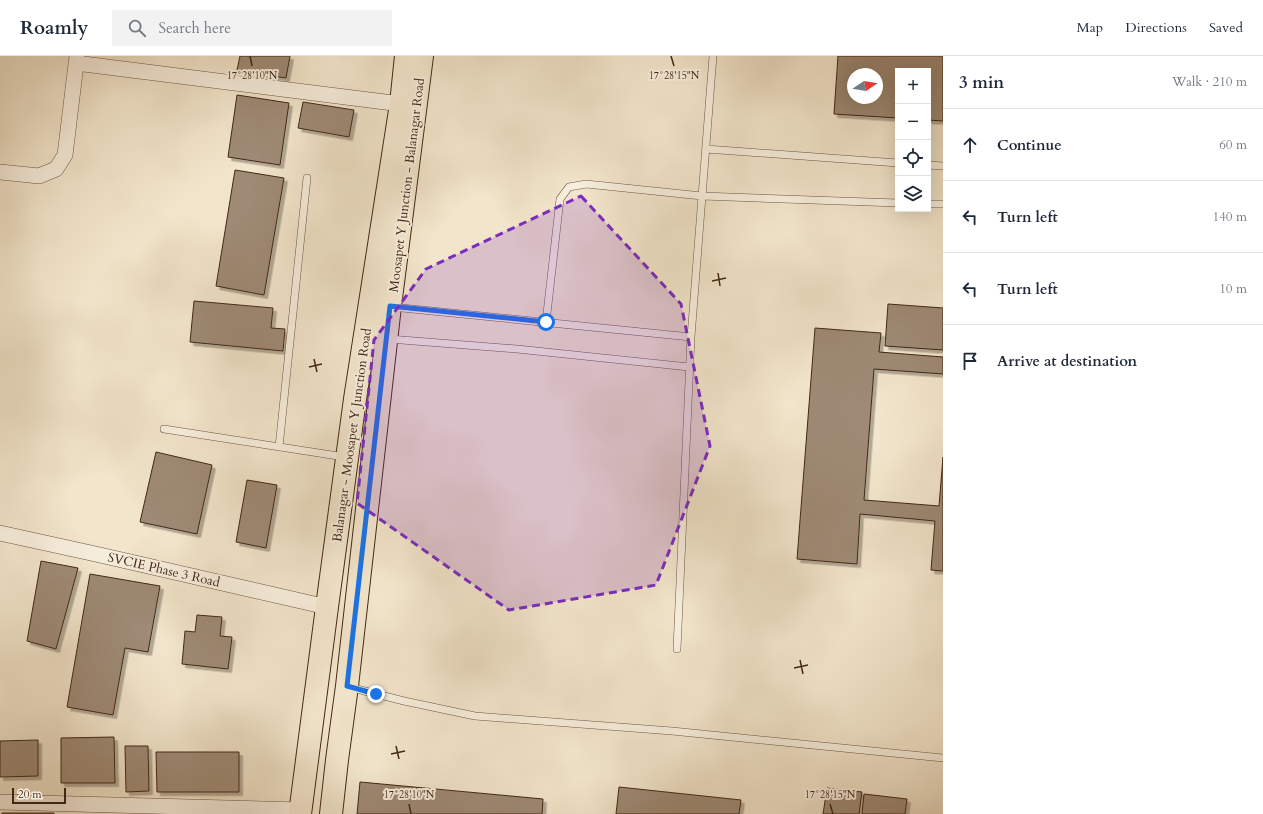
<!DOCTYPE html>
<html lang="en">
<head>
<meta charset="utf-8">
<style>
	:root { --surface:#fff; --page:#f2f2f3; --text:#1f2937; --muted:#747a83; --line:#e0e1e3 }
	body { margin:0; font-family:Cardo,serif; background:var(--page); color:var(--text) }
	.controls { position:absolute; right:12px; top:12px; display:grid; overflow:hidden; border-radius:0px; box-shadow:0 4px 16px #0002 }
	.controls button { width:36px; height:36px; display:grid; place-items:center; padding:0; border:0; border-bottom:1px solid var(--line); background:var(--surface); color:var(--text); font:20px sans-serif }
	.compass { position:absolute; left:847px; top:12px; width:36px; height:36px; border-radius:50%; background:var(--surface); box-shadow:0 4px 16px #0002; rotate:78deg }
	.scale { position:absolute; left:12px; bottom:10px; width:54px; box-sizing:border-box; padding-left:4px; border:2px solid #422715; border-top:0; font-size:11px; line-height:14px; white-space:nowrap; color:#422715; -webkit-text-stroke:3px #f7eedd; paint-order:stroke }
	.stop { position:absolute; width:12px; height:12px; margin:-9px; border:3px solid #1a73e8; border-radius:50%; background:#fff }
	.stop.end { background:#1a73e8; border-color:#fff; box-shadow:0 1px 4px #0008 }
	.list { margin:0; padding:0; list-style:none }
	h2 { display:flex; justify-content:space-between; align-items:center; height:52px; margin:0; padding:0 16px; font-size:17px }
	h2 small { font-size:13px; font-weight:400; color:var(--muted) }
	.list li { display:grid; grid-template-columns:26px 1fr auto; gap:12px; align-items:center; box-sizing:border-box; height:72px; padding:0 16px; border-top:1px solid var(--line) }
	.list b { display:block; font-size:15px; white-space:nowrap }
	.list em { font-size:13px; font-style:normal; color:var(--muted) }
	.icon { flex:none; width:22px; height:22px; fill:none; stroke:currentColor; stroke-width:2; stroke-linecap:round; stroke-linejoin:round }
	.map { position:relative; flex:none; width:943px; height:758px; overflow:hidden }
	header { display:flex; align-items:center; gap:24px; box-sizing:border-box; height:56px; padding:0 20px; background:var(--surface); border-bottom:1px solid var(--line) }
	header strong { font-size:19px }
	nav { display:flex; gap:22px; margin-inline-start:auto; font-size:14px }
	.search { width:280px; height:36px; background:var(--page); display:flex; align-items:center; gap:10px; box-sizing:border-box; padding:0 14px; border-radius:0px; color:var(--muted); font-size:15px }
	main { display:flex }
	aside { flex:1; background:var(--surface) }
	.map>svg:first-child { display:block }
	.building { fill:#9e8a74; stroke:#422715; fill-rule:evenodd; filter:url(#shadow) }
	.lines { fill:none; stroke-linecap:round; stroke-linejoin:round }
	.service-casing { stroke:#6e5642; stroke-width:8 }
	.minor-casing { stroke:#6e5642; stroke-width:16 }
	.primary-casing { stroke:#422715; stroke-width:24 }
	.service { stroke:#f7eedd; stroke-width:7 }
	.minor { stroke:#f7eedd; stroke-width:15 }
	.primary { stroke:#f2e5cb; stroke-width:22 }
	.route { stroke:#1a73e8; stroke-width:5 }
	.marked { fill:#7b2cbf; fill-opacity:0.2; stroke:#7b2cbf; stroke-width:3; stroke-dasharray:8 5; stroke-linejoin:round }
	.ticks { fill:none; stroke:#422715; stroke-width:1.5 }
	.labels { text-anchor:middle; stroke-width:4; stroke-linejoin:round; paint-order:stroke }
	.street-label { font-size:13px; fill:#422715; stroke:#f7eedd }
	.ticks-label { font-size:10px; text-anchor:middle; fill:#422715; stroke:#f7eedd; stroke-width:4; stroke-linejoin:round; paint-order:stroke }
</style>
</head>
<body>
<header>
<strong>Roamly</strong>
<div class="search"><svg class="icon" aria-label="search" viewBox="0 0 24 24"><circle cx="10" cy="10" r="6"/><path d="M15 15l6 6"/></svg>Search here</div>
<nav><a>Map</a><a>Directions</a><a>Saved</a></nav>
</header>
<main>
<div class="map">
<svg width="943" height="758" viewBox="0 0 943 758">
	<defs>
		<filter id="shadow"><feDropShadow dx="3.5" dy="3.5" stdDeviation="0" flood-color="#0004"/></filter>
	</defs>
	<rect width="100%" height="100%" fill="#f2e5cb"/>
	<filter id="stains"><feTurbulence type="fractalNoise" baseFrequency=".005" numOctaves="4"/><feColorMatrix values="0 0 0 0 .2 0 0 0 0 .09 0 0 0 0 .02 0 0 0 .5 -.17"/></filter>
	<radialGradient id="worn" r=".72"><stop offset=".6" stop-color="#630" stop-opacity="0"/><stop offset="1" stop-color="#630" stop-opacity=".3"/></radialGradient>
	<path class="building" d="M240,0H290L286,22L237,14Z
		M838,0H943V65L928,64V15H898V62L834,58ZM853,18H877V42H853Z
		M237,39L289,47L280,109L228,101Z
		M303,46L354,54L349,81L298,72Z
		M235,114L284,122L264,239L216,230Z
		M194,245L273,252L271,272L285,273L283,295L190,286Z
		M888,248L943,252V294L885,290Z
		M815,272L881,277L879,296L943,301V318L874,313L864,444L939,450L943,401V515L931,514L935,465L860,458L857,508L797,503Z
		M156,396L212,409L197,478L140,466Z
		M247,424L277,429L266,492L236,486Z
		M41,505L78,512L56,593L27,585Z
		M90,518L160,530L148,596L125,592L113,659L67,651Z
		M197,559L222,561L220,580L232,581L228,613L182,608L185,575L195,576Z
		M114,681L115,727H61V682Z
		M38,684V720L0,721V685Z
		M125,690H148L149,735L126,736Z
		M156,696H239V736H157Z
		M360,726L543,743L542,758H357Z
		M619,731L741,744L739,758H616Z
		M827,732L862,736L859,758H823Z
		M864,738L907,743L905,758H862Z
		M2,757H54V758H2Z"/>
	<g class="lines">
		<g class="service-casing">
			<path id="service" d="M706,93L898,107
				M928,109L943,110
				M928,148H943
				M392,251L691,281
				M546,266L560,143L569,131L586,128L702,140L898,147
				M389,283L517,293L689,311
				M164,373L345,401
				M279,391L307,122
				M677,593L691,281L713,0
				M349,631L404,645L475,660L672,675L943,702"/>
		</g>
		<g class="minor-casing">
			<path id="minor" d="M76,7L401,48
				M0,116L39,120L56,113L65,99L77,0
				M0,477L100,499L327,551
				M0,746L301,754"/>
		</g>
		<g class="primary-casing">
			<path id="primary" d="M300,758L327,551L355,343L401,48L406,0
				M331,758L337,704L347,630L390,250L422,0"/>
		</g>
		<use href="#service" class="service"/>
		<use href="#minor" class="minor"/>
		<use href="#primary" class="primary"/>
	</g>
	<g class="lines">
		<path class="route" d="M376,638L347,630L390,250L546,266"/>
	</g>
	<path class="marked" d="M581,140L681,248L710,390L656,529L509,554L357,447L374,284L426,213Z"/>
	<path class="ticks" d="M250,0L252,10M671,0L674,10M718,217L720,230M712,225L726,222M314,303L317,316M309,311L322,308M800,604L803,618M794,612L808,609M396,690L399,703M391,698L405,695M409,748L411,758M830,748L833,758"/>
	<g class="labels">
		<g class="street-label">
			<text transform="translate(406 129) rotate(-83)" y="5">Moosapet Y Junction - Balanagar Road</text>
			<text transform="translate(351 379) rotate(-82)" y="5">Balanagar - Moosapet Y Junction Road</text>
			<text transform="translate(164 513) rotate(13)" y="5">SVCIE Phase 3 Road</text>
		</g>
	</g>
	<g class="ticks-label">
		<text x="252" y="23">17°28'10"N</text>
		<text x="674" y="23">17°28'15"N</text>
		<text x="409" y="742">17°28'10"N</text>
		<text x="830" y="742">17°28'15"N</text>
	</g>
	<rect width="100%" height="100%" filter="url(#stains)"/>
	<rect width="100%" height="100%" fill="url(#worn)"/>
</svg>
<div class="controls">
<button>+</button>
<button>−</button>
<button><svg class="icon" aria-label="locate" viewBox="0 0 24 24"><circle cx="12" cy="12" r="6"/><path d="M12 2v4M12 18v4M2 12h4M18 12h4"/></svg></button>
<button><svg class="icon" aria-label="layers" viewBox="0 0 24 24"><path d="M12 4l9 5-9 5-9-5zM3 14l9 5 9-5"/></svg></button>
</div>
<svg class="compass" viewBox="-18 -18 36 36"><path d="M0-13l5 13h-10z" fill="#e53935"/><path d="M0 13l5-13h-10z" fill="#747a83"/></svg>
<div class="scale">20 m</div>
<div class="stop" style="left:546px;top:266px"></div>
<div class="stop end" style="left:376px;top:638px"></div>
</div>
<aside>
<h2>3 min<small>Walk · 210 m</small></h2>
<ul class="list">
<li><svg class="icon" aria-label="ahead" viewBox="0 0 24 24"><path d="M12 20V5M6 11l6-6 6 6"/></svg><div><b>Continue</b></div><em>60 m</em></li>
<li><svg class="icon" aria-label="left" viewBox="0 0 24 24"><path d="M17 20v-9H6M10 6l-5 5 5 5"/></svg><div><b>Turn left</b></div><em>140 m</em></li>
<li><svg class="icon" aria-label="left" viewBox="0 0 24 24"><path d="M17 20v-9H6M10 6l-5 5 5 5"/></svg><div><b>Turn left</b></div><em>10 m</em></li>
<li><svg class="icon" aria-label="arrive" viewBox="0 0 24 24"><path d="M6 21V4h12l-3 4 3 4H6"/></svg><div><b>Arrive at destination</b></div></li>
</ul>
</aside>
</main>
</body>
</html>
